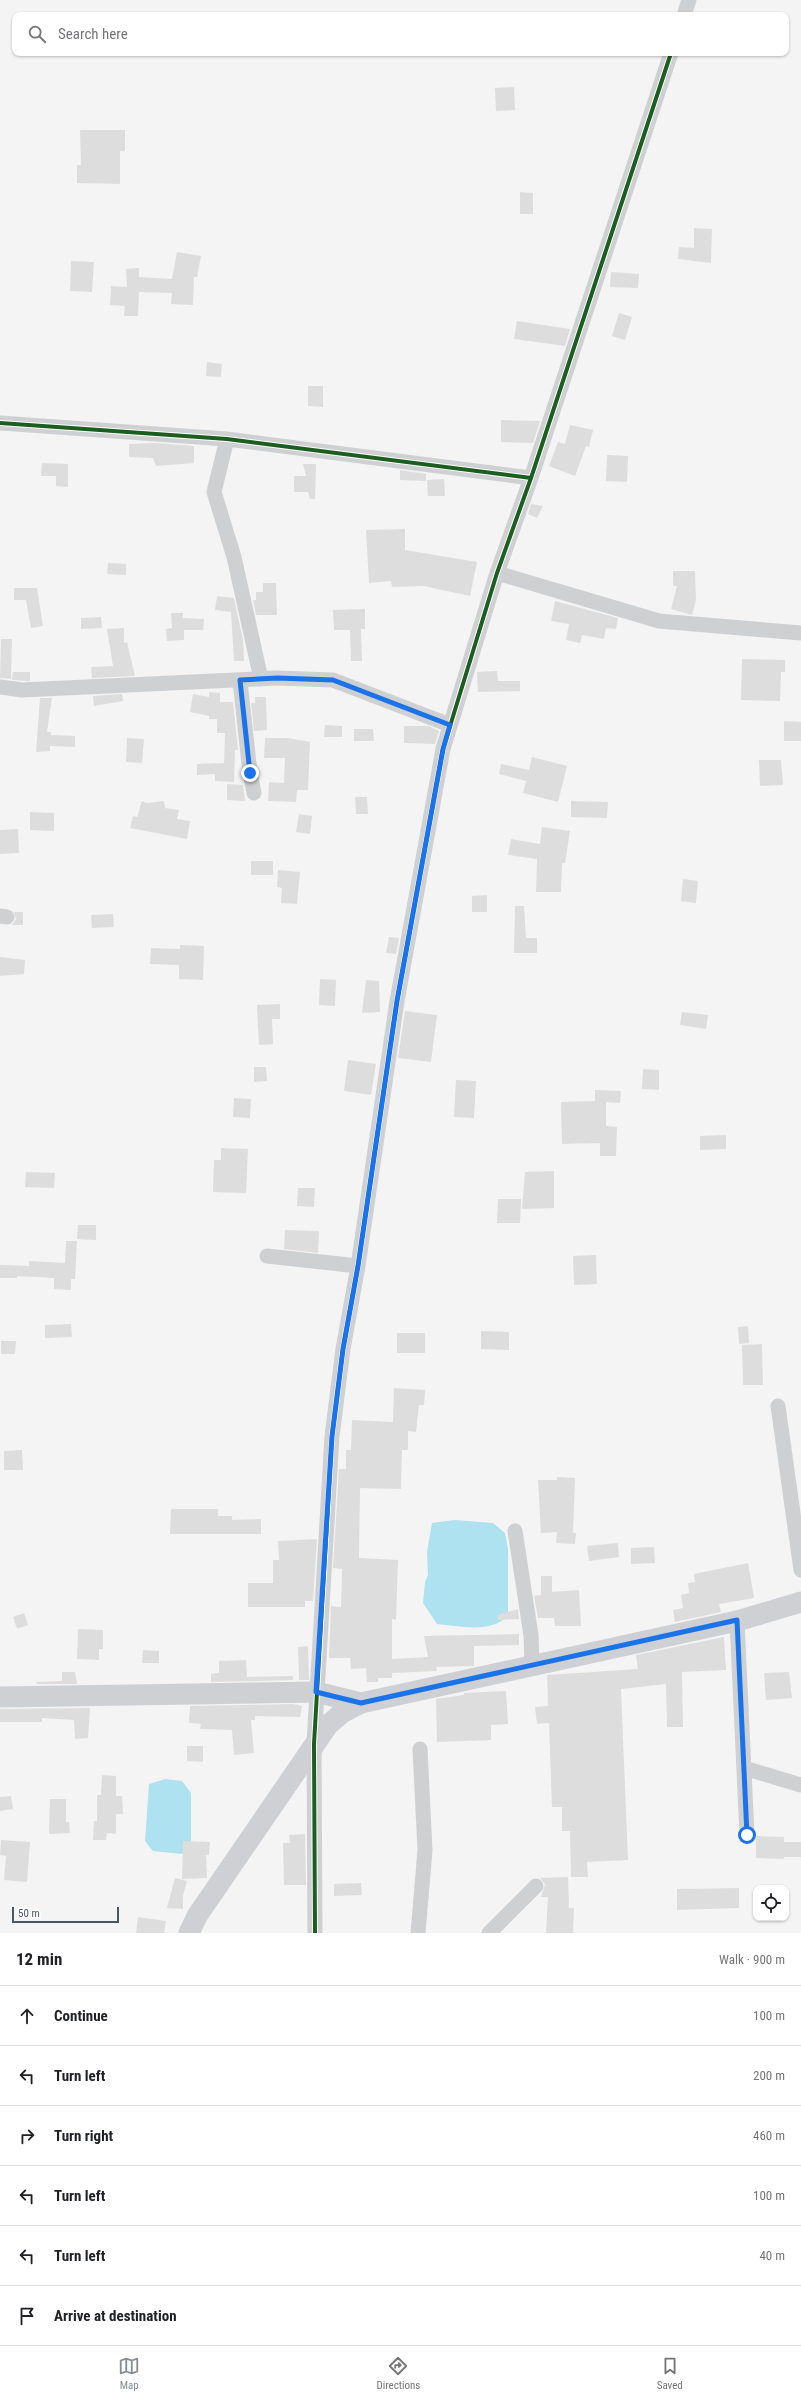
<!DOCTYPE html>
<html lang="en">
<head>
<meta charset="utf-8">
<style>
	:root { --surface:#fff; --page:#f6f6f6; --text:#202124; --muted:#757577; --line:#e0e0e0; --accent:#868d94 }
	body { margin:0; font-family:"Roboto Condensed",sans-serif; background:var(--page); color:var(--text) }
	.controls { position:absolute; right:12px; bottom:12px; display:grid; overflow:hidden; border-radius:8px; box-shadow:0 1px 3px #0004 }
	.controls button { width:36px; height:36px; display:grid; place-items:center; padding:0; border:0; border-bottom:1px solid var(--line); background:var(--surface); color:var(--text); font:20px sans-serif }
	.scale { position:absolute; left:12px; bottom:10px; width:107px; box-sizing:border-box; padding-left:4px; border:2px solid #4a5661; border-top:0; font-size:11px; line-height:14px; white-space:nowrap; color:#4a5661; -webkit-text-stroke:3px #fff; paint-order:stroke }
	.stop { position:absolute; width:12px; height:12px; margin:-9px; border:3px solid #1a73e8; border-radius:50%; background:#fff }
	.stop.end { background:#1a73e8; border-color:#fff; box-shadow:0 1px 4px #0008 }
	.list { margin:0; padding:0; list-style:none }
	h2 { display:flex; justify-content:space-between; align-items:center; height:52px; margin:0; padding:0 16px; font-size:17px }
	h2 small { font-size:13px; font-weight:400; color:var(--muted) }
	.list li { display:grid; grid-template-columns:26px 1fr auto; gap:12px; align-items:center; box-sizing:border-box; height:60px; padding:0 16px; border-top:1px solid var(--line) }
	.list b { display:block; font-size:15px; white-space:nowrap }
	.list em { font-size:13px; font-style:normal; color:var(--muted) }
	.icon { flex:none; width:22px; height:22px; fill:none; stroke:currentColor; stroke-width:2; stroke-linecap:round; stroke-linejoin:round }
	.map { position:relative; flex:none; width:801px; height:1933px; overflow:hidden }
	.search { position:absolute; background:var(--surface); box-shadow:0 1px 3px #0004; left:12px; right:12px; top:12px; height:44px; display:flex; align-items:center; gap:10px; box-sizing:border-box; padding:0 14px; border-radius:8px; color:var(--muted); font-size:15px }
	.sheet { height:412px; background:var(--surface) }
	nav { display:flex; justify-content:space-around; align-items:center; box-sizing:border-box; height:56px; border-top:1px solid var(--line); background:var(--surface); font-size:11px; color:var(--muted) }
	nav a { display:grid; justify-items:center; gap:2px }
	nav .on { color:var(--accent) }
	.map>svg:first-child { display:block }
	.water { fill:#aee2f0 }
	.building { fill:#ddddde }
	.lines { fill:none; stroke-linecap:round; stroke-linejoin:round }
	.street { stroke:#ced0d2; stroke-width:15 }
	.secondary { stroke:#ced0d4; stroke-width:21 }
	.cycleway-casing { stroke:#fff; stroke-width:6 }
	.cycleway { stroke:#1b5e20; stroke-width:4 }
	.route { stroke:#1a73e8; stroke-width:5 }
</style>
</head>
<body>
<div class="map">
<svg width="801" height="1933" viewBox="0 0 801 1933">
	<rect width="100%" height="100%" fill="#f4f4f4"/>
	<path class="water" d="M454,1520L493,1523L505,1533L508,1549V1615C493,1634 459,1626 437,1624L423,1603L425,1582L428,1575L427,1552L432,1523Z
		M165,1779L182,1781L191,1793V1843L182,1854L153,1851L145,1841L149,1784Z"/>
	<path class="building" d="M514,87L515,110L496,111L495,88Z
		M80,130H125V151H120V184L77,183V165H81Z
		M520,192L533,193V214H520Z
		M694,228L712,229L711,263L678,259L679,247L694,248Z
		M177,252L201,256L197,277H194L193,305L171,304L172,293L139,292L138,316H124L125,306L110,305L111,286L127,287L126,269L139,268V277L172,279Z
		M71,261L94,262L92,292L70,291Z
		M611,272L639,274L638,288L610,287Z
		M619,313L632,317L625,340L612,336Z
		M517,321L570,329L565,346L514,339Z
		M207,362L222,364L221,377L206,376Z
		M308,386H323V407L308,406Z
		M501,420L540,421L533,443L501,442Z
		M570,425L593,430L589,447L586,446L575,476L549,466L558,442L565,444Z
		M157,443L194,446V463L156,466L153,458L129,457V444Z
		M607,455L628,456L627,482L606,481Z
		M42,463L68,464V487L56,486V476H41Z
		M303,464H316L315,499H310L308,492H294V476H306Z
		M400,470L426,474V481L400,480Z
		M444,479L445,496H428L427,480Z
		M531,504L543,506L537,518L528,514Z
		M405,529V550L477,562L470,596L424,586L392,587L391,581L369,583L366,530Z
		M108,563L126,564V575L107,574Z
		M673,571H695L696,600L692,615L671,609L677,586H673Z
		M263,583H276L277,615H256L253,600H256V592H263Z
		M14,588H37L43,626L31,628L26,600H14Z
		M217,596L234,598L243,640L244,661H234L231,612L215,610Z
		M555,601L618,618L616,629L606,628L604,639L582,635L580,643L566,640L569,624L551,621Z
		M365,609V629H361L362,661H351L350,630H334L333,610Z
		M171,613H183V618L204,619L203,630H184V640L167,641L166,629L172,628Z
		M101,617L102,628L81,629V618Z
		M124,628V643L127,642L135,676L92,678L91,667L113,666L107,629Z
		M1,639H12L11,679L0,678Z
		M742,659L785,660V672H781L780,701L741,700Z
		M497,671L498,681H520V691L478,692L477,672Z
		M13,672H30V681L12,680Z
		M209,692L220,693V702H233L238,750H235L234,782L215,781V774L197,775V764L224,763L225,733H217V719H209V716L190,712L193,694L209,697Z
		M122,694L123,701L94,706L93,696Z
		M255,697H266L267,730L254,731L251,703H255Z
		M40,698H52L47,732H51V735L75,736V747L50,746V751L36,752Z
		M784,721L801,722V741H784Z
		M325,725L342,726V737H324Z
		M404,726H429L439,731L435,744L404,743Z
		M354,729H373L374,741H354Z
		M127,738L144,739L142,763L126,762Z
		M265,738H288L310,742L308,790H297L296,802L268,801L269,782L284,783L285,758H264Z
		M532,757L567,766L558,802L523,793L526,781L499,774L501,764L529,770Z
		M759,760H781L783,785L760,786Z
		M227,784L243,785L245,801L227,800Z
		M355,797H367L368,814H356Z
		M142,801L147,803L164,801L165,808L179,810L177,819L190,821L187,839L130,828L133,816L137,817Z
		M571,801L608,802L607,818L571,817Z
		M30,812L54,813V831L30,830Z
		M299,814L312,816L310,834L296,832Z
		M542,827L570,831L565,863H562L561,892H536L537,859L508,855L511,839L540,844Z
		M18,829L19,853L0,854V830Z
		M251,861H273V875H251Z
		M278,870L300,872L297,904L281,903L282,888L277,887Z
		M683,879L698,881L696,903L681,901Z
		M487,895V912H472V896Z
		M515,906H524L526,938H537V953H514Z
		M14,912H23V925H12L16,919Z
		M113,914L114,927L92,928L91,915Z
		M389,937L399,938L396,954L386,953Z
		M180,945L204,946L203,980L179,979V965L150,964L151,948L180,949Z
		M0,957L25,960L24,974L0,976Z
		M320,979L336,980L335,1006L319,1005Z
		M366,980L379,981L380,1012L362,1013Z
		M280,1004V1019H272L273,1044L259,1045L257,1005Z
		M405,1011L437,1015L431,1062L398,1058Z
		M682,1012L708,1015L706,1029L680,1025Z
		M348,1060L376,1064L371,1095L344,1091Z
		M254,1067H266L267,1081L254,1082Z
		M643,1069L659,1070V1090L642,1089Z
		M456,1080L476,1081L474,1118L454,1117Z
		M595,1090L621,1091L620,1103L606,1102V1126L617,1127L616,1156H600V1143L562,1144L561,1102L595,1101Z
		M234,1098L251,1099L250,1118L233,1117Z
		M726,1135V1149L700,1150V1136Z
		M221,1148L248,1149L246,1193L213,1192L214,1160H221Z
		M554,1171V1208L522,1209L525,1172Z
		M26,1172L55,1173L54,1188L25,1187Z
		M298,1188H315L314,1207L297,1206Z
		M498,1199H521L520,1223H497Z
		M78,1225H96V1240L77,1239Z
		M285,1230L319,1231L318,1253L284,1249Z
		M66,1241H77L75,1279H71V1290L54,1289V1278L17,1276V1278H0V1265L29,1266V1261L65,1263Z
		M596,1255L597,1284L574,1285L573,1256Z
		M71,1324L72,1337L45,1338V1325Z
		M748,1326L749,1343L739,1344L738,1327Z
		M481,1331L509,1332V1350L481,1349Z
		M397,1333H425V1353H397Z
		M1,1341H16L15,1354H1Z
		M762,1344L763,1385H743L742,1345Z
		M394,1388L425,1390L424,1405H419L416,1432L408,1431V1450H402L401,1489L360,1488L359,1558L398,1560L396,1620L392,1619V1659L428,1657L424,1636L519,1634V1645L474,1646V1666L436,1667L437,1671L392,1673V1678H378V1682H367L366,1668L351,1669L350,1658H329L331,1606L341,1607L342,1569L333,1568L339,1469H346V1450H351L352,1420L393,1422Z
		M22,1450L23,1470H4V1451Z
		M557,1477L575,1478L573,1533H576L575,1544L556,1543L557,1532L541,1533L538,1480H557Z
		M171,1509H218V1516H232V1520L261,1519V1534H170Z
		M317,1539L313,1601H305V1607H248V1583H273V1560H279L278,1541Z
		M618,1543L619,1557L589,1561L587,1546Z
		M654,1547L655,1563L631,1564V1548Z
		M748,1563L754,1598L719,1604L721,1612L675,1622L673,1610L683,1608L681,1595L689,1593L688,1583L695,1582L694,1574Z
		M541,1576H552V1592L579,1590L581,1626H555L554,1618H538L534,1596L541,1595Z
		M518,1609L519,1619L498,1620L497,1615Z
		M24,1613L28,1625L17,1629L13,1617Z
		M78,1629L103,1630V1649H99V1660L77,1659Z
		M724,1637L726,1670L682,1672L683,1727H667L666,1684L621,1689L628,1860L587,1862L588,1877H571L570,1831H562V1807H552L549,1723L537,1724L535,1707L548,1706L547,1675L638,1669L636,1655Z
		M308,1646L309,1680H299L298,1647Z
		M143,1650L159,1651V1663H142Z
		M246,1660L247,1677L293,1676V1680L211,1682V1674L219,1673V1661Z
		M62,1672H75L77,1684H37L36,1682L62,1681Z
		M789,1672L792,1698L766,1700L764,1673Z
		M506,1691L508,1724L491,1725V1740L437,1742L436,1699L464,1695V1693Z
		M293,1704L302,1706L300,1717L255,1716V1720H251L254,1753L234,1755L232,1730L200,1729L201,1724L189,1723L190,1706Z
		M90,1708L88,1738L75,1739L74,1720L42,1718V1722H0V1709Z
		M187,1746H203V1762L187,1761Z
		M102,1775L116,1776V1796H122L123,1814H116V1834L107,1833L106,1840H93L94,1821H97V1795H101Z
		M11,1796L13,1809L0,1811V1797Z
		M50,1799H66V1822H69L70,1833L49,1834Z
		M305,1834L306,1885H284L283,1843H290L289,1835Z
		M756,1836L784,1837V1842H801V1857H784V1859L756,1858Z
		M1,1840L30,1842L27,1882L4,1880L6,1856L0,1855Z
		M183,1841L210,1842L209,1855H206L207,1878L182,1879Z
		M568,1877L569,1908H574L573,1933H546L548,1897H541L545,1884L540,1878Z
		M175,1878L187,1881L183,1896V1909L167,1908Z
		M361,1883L362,1895L334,1896V1884Z
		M739,1888V1908L677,1910V1889Z
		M138,1917L166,1921L164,1933H136Z"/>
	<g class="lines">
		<path class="street" d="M684,15L689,0
			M0,423L227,439L531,478
			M227,439L214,492L234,557L261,679
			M497,573L659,621L801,633
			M240,681L250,773L254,793
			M0,687L22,690L277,678L333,680L450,725
			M0,916L7,917
			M267,1256L358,1266
			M778,1406L801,1570
			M515,1531L531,1635L532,1665
			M737,1621L747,1835
			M744,1768L801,1785
			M315,1933L314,1744L332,1436L343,1349L358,1266L397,1001L443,749L497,573L531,478L671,53
			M418,1933L425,1850L420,1749
			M489,1933L536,1886"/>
		<path class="secondary" d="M0,1697L316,1692L361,1703
			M189,1933L197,1916L328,1725L342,1713L361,1703L737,1621L801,1602"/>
		<g class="cycleway-casing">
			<path id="cycleway" d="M0,423L227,439L531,478
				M315,1933L314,1744L332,1436L343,1349L358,1266L397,1001L443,749L497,573L531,478L671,53"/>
		</g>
		<use href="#cycleway" class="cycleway"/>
	</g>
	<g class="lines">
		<path class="route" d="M250,773L240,680L277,678L333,680L450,725L443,749L397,1001L358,1266L343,1349L332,1436L316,1692L361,1703L737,1620L747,1835"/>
	</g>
</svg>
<div class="controls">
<button><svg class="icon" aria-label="locate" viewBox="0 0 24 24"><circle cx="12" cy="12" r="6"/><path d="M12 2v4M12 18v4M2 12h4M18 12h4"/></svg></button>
</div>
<div class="scale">50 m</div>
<div class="stop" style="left:747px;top:1835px"></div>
<div class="stop end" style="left:250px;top:773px"></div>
<div class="search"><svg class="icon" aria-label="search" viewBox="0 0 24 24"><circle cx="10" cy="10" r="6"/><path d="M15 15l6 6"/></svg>Search here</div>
</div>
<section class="sheet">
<h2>12 min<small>Walk · 900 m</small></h2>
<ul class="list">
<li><svg class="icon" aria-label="ahead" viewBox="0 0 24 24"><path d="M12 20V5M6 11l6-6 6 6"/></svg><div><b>Continue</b></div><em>100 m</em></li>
<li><svg class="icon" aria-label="left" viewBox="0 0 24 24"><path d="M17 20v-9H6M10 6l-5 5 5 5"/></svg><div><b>Turn left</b></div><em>200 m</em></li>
<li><svg class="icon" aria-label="right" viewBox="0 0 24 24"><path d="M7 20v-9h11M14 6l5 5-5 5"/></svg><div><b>Turn right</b></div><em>460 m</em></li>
<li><svg class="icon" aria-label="left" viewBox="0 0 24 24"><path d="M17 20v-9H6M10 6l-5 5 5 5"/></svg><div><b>Turn left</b></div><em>100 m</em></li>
<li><svg class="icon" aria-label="left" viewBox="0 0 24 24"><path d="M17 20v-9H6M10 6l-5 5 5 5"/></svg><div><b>Turn left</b></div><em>40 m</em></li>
<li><svg class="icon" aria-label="arrive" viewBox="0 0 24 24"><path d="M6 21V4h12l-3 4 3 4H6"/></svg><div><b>Arrive at destination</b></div></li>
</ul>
</section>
<nav>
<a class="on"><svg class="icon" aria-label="map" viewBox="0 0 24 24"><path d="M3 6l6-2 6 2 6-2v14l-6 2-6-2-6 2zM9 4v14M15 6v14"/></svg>Map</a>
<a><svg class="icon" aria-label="directions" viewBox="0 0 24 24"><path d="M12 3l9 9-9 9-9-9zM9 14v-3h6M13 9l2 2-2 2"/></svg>Directions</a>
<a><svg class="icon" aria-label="saved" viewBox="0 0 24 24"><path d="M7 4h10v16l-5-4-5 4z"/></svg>Saved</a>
</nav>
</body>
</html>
